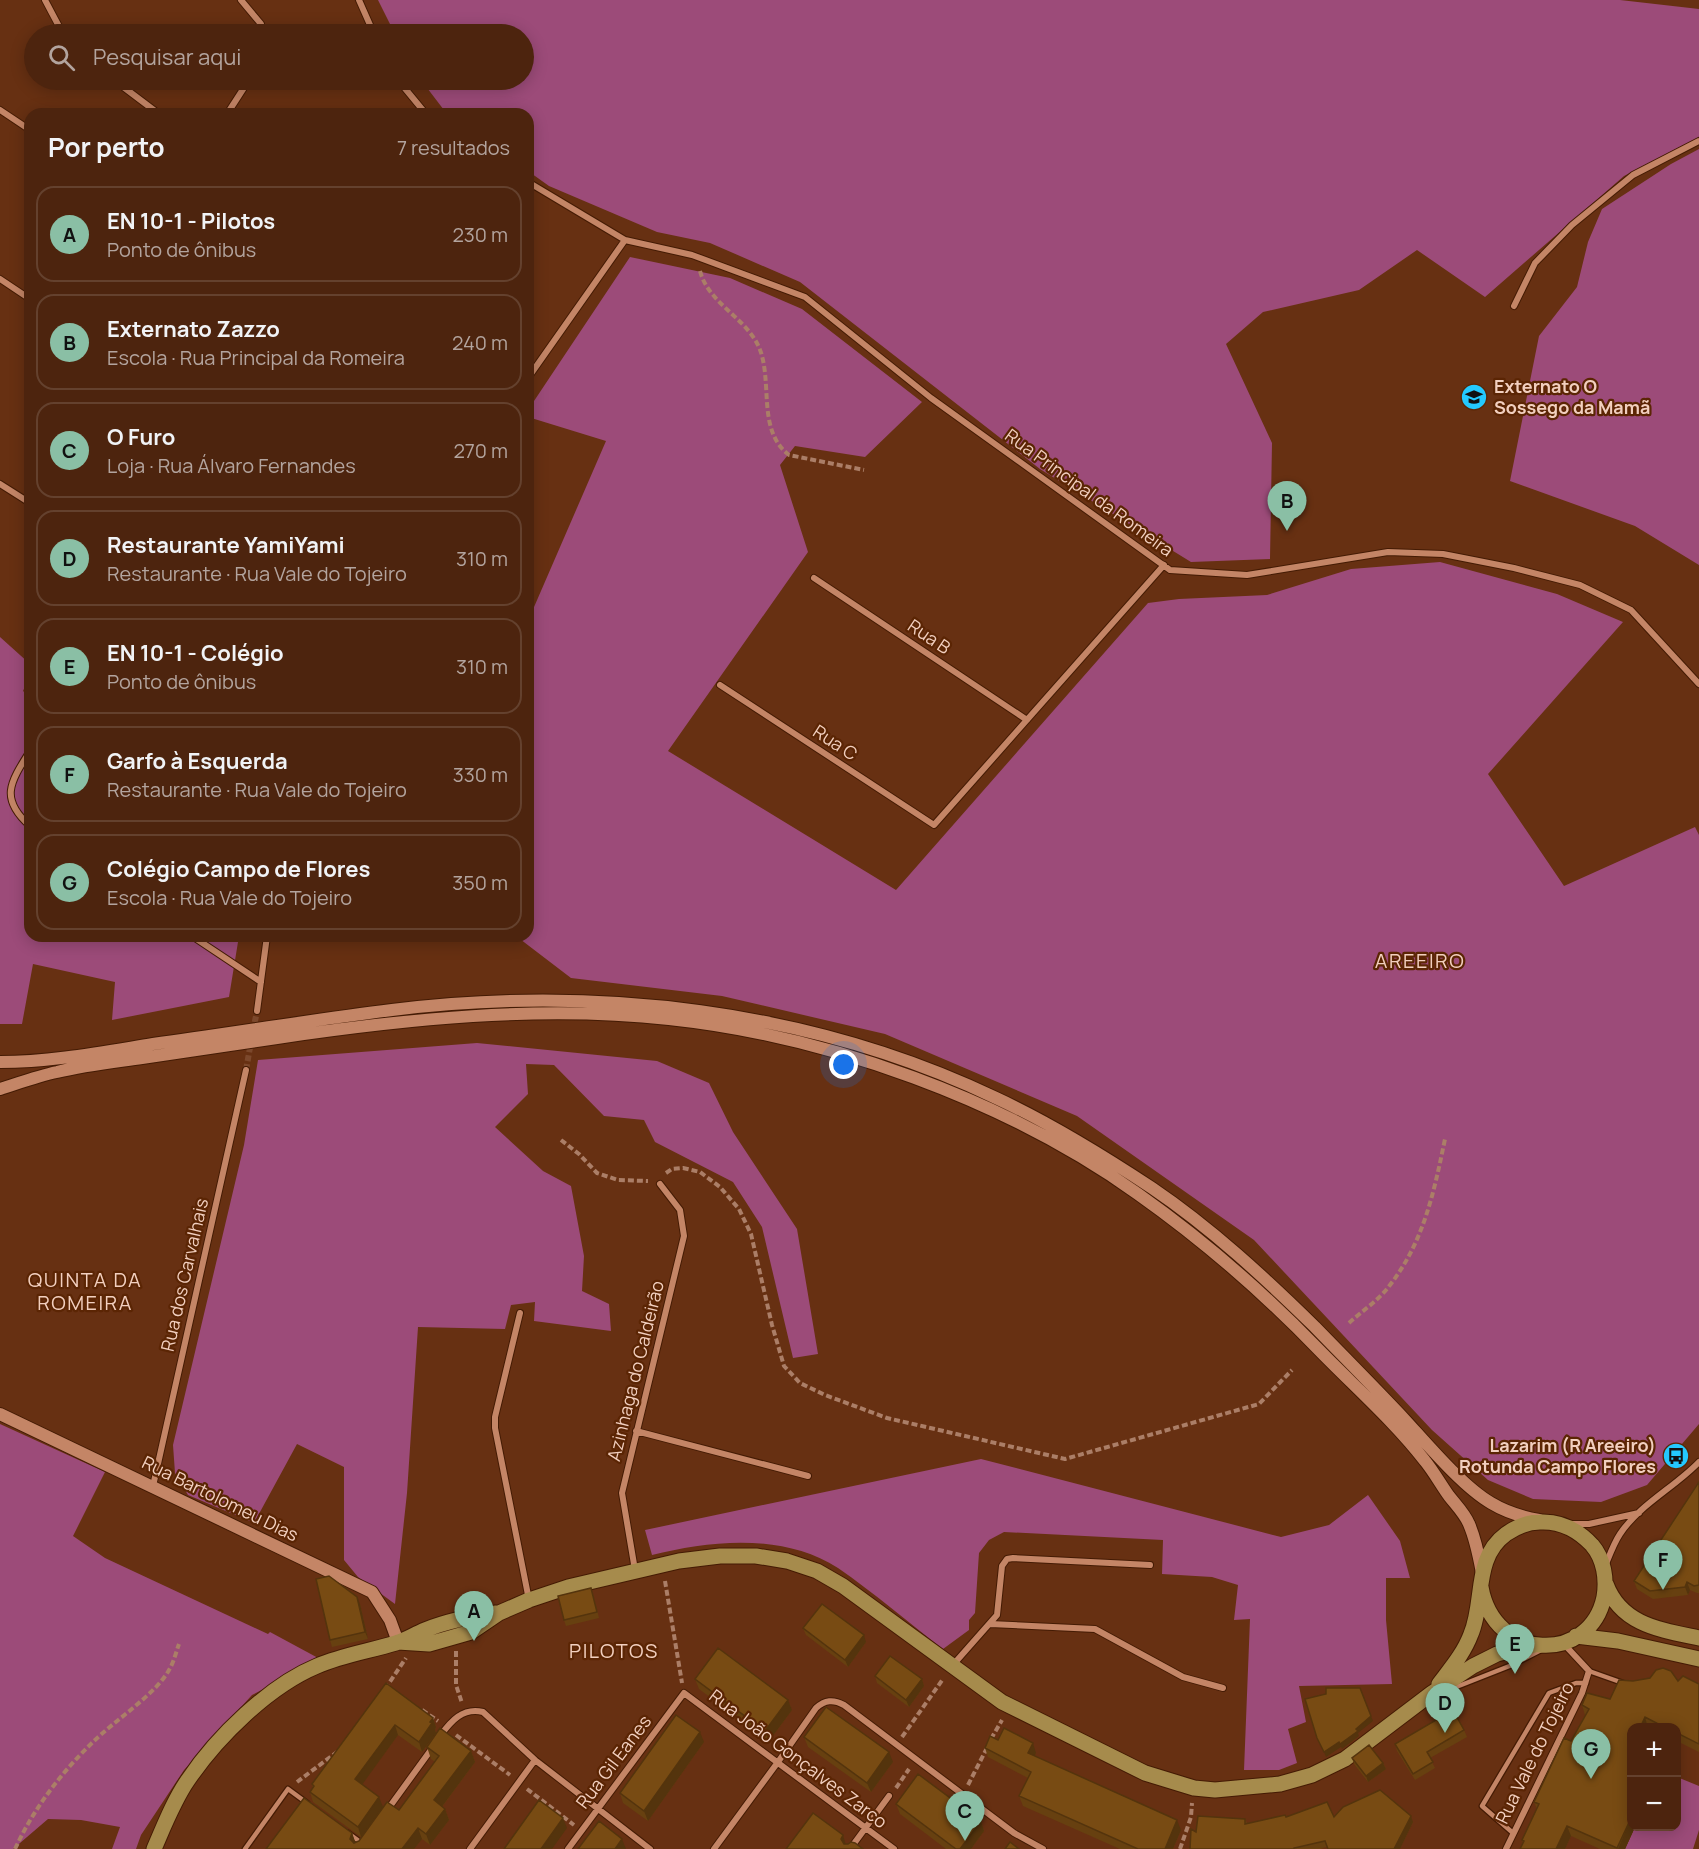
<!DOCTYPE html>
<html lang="pt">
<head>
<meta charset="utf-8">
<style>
	:root { --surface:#4d240e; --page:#57301c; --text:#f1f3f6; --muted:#b3a49e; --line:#64412e; --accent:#8abfa5 }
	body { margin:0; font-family:Manrope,sans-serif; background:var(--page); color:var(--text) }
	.controls { position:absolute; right:18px; bottom:18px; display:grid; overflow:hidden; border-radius:12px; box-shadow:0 3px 15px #0003 }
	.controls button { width:54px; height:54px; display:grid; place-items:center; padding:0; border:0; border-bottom:2px solid var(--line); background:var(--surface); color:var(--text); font:30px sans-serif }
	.you { position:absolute; left:844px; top:1065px; width:21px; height:21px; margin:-15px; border:4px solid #fff; border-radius:50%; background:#1a73e8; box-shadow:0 0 0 9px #1a73e833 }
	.badge { display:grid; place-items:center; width:39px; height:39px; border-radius:50%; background:var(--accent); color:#111; font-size:20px; font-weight:700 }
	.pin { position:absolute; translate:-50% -50px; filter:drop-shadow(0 2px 3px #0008) }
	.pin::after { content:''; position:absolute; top:32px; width:21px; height:18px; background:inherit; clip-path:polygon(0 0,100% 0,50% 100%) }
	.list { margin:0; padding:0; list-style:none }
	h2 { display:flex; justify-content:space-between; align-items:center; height:78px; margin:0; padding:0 24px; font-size:26px }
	h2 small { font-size:20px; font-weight:400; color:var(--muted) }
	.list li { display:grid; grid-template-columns:39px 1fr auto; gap:18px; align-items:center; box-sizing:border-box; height:96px; margin:0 12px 12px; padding:0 12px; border:2px solid var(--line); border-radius:18px }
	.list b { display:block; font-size:22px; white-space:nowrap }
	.list p { margin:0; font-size:20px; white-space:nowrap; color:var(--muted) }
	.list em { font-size:20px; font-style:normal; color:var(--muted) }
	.icon { flex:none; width:33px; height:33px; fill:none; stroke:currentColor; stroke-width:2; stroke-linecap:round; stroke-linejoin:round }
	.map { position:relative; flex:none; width:1699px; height:1849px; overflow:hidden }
	.search { position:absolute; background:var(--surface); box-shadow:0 3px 15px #0003; left:24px; top:24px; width:510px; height:66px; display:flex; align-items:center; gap:15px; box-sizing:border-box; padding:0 21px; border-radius:33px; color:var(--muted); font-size:22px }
	.panel { position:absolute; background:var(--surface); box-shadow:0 3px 15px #0003; left:24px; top:108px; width:510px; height:834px; border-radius:18px }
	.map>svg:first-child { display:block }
	.green { fill:#9c4b79 }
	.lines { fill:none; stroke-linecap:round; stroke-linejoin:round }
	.street-tunnel { stroke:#7c482c; stroke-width:6; stroke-dasharray:6 3; stroke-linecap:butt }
	.lane-casing { stroke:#441b04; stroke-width:7 }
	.street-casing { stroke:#441b04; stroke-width:8 }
	.secondary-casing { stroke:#441b04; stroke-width:14 }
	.primary-casing { stroke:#441b04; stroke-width:17 }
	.path { stroke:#ab7e67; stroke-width:4; stroke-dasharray:6 3; stroke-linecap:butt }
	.lane { stroke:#c48566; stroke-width:4.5 }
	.street { stroke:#c48566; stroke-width:6 }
	.secondary { stroke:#c48566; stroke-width:12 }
	.primary { stroke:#a68b4c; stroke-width:15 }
	.wall { fill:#674010 }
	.shaded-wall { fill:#54340d }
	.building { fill:#784b13; stroke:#54340d; stroke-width:1.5 }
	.labels { text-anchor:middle; stroke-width:4.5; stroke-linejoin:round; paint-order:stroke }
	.poi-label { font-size:18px; font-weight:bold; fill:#f2cfbf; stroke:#5b2504; text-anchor:start }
	.street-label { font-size:18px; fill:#f2cfbf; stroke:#5b2504 }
	.neighbourhood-label { font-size:20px; letter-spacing:1.5px; fill:#f2cfbf; stroke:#5b2504 }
</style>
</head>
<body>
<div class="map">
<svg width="1699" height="1849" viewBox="0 0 1699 1849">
	<rect width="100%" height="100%" fill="#673012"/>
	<path class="green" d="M378,0H1620L1699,9V137L1624,176L1485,297L1417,250L1359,290L1263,312L1226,344L1272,443L1270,559L1191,562L1040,469L800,282L710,243L657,232L549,186L528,171V114H447L421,80H524V34H395Z
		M1699,149V565L1635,526L1510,481L1539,336L1577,287L1588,242L1602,209L1671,164Z
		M630,257L730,278L802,309L922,402L865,457L795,446L780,465L808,552L668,751L896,890L1148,603L1179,599L1267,595L1351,569L1440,562L1557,594L1623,622L1488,774L1564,886L1695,827L1699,835V1424L1647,1485L1601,1502L1533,1499L1488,1480L1432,1430L1254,1240L1077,1116L885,1034L722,996L571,978L516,936H528V613L531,614L606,441L528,417V410Z
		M0,637L30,664V676L23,691L30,697V936H200L238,942L229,997L112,1020L115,982L33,964L22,1024H0Z
		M477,1043L657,1061L709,1083L733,1132L797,1229L818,1354L793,1358L762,1227L733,1182L655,1142L644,1120L604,1116L554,1065L526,1064L528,1094L495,1127L543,1171L571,1186L584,1256L582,1291L609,1304L611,1331L534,1321L535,1302L511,1305L505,1329L418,1327L407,1493L395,1604L358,1577L344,1560V1467L297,1444L254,1523L188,1495L175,1473L173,1445L244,1145L258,1060Z
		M0,1424L105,1472L73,1536L105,1558L268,1634L270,1632L320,1659L252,1695L184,1770L141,1835L136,1849H112L120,1827L81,1820L48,1819L13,1849H0Z
		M981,1459L1281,1537L1329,1525L1368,1495L1400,1541L1410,1578H1386V1620L1392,1684L1299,1686L1306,1722L1288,1729L1297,1763L1279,1770H1244L1250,1619L1234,1620L1238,1585L1212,1577L1162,1574L1163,1540L1004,1532L989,1540L979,1553L975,1613L969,1620V1630L943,1649C909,1623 873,1592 838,1568C783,1533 712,1540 652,1555L645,1530Z
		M1677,1777L1699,1786V1830L1693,1849H1625L1635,1827L1676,1826Z"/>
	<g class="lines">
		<path class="street-tunnel" d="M253,1031L257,1011
			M246,1070L251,1042"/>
		<g class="lane-casing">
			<path id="lane" d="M1589,1671L1623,1683
				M1446,1691L1512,1665L1543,1649
				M348,1833L363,1844
				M1513,1833L1482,1806L1549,1693L1576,1683H1586
				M245,1849L288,1789L307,1803"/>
		</g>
		<g class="street-casing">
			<path id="street" d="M45,0L63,34
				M241,0L261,24L263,34
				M359,0L374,34
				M114,80L159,114
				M398,80L426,114
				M0,110L30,130
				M227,114L249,80
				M528,182L625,240L692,255L805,297L931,398L1170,570L1247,575L1388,552L1443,554L1514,568L1580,585L1631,610L1699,684
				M0,279L30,299
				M1514,306L1535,263L1572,225L1633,175L1699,141
				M528,378L625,240
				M0,484L30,503
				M814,578L1027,720
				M720,685L934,825L1164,565
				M30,751C9,784 0,799 30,826
				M192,936L261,982
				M257,1011L267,936
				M520,1313L495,1417V1428L529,1600
				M636,1431L808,1476
				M153,1486L246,1070
				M1572,1524H1589L1639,1513
				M1606,1564C1610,1554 1614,1543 1620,1534C1639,1505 1675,1487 1699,1462
				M635,1570L622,1493L684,1236L680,1210L660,1184
				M990,1624L1095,1629L1183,1677L1223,1688
				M952,1666L997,1615L1002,1566L1007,1559L1013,1558L1150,1565
				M440,1736C451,1721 463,1707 483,1712L535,1760L650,1849
				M388,1809L433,1747
				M470,1849L535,1760
				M568,1849L684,1693L894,1849
				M714,1849L778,1762L816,1708C825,1700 833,1699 844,1705L1014,1833L1043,1849
				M850,1849L889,1796
				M1506,1849L1582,1693L1589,1671L1563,1643"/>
		</g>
		<g class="secondary-casing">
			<path id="secondary" d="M0,1062C51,1062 103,1052 153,1044C233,1033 312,1020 392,1010C595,985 810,1009 996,1098C1050,1123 1102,1155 1152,1188C1211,1228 1264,1277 1315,1327C1345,1358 1375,1388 1405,1420C1427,1444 1463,1487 1491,1503C1506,1512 1522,1517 1539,1520
				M0,1089C19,1083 38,1076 57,1072C85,1065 114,1062 142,1058C187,1051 232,1045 277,1038C406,1019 539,1005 669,1019C829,1036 1006,1100 1138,1194C1203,1240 1263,1292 1319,1350C1354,1386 1394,1421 1425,1461C1434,1472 1441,1485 1449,1496C1456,1505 1465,1514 1469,1524C1476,1540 1479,1557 1482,1573
				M0,1414L372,1592L390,1620L398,1642"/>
		</g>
		<g class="primary-casing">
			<path id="primary" d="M1606,1584C1621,1625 1661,1630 1699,1638
				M1576,1636L1618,1641L1699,1659
				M398,1642L429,1644L471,1632L499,1613L529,1600L568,1587L679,1561L720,1556H756L787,1561L817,1571L843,1586L1002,1702L1145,1773L1194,1788L1215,1790L1280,1784L1312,1775L1345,1759L1432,1693L1473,1666L1497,1654L1535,1645
				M1439,1684C1451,1668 1464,1653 1471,1634C1485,1601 1473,1558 1506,1534C1516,1527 1528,1522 1540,1522C1561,1521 1578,1530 1592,1545C1604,1559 1607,1579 1604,1597C1590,1664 1494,1662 1481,1587
				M154,1849C164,1826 174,1800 188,1780C217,1737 269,1686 317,1666C342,1655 370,1651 396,1643C406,1640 415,1634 425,1630C447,1621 472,1616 496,1613"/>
		</g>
		<path class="path" d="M700,271C709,306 753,320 762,356C771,390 759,432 789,455L864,470
			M561,1140L579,1154L597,1173L618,1180L648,1181
			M666,1173L672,1169L683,1168L700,1172L720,1187L739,1209L751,1234L772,1325L784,1366L800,1383L825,1395L887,1418L1065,1459L1259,1404L1292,1370
			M1349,1323C1362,1311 1379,1300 1390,1285C1424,1241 1434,1192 1445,1139
			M665,1581L682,1683
			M456,1651V1685L462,1703
			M385,1689L406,1658
			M422,1710L438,1721
			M456,1735L510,1775
			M902,1737L943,1679
			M991,1739L1002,1720
			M297,1782L337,1752
			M968,1785L988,1746
			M896,1788L909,1769
			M527,1789L574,1825
			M15,1849C34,1808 61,1773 93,1742C114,1721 156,1694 169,1670C174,1662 176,1652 179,1644
			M1180,1849L1191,1817L1192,1803"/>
		<use href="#lane" class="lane"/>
		<use href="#street" class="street"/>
		<use href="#secondary" class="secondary"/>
		<use href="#primary" class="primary"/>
	</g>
	<path class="wall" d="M1699,1482V1593H1697L1690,1590L1688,1595L1653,1599L1637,1589L1634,1581Z
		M593,1594L599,1618L566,1626L564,1620Z
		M360,1604L368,1639L332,1647L330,1640Z
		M803,1628L866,1642L848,1667L806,1635Z
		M875,1676L922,1679L924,1686L909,1707L877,1683Z
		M695,1679L788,1700L792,1710L769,1741L699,1689Z
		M1633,1681L1699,1684V1752L1677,1741V1728L1649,1727L1648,1728H1632V1827H1635L1625,1849H1600L1571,1836L1565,1849H1520L1523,1843L1522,1840L1537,1809L1534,1802L1571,1741L1585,1715L1582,1705L1610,1699Z
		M386,1683L433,1718L436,1727L435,1730L436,1733L422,1752L398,1735L362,1784L383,1807L361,1837L313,1802L310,1792L313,1788L312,1784Z
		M1464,1730L1467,1737L1430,1758L1435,1768L1415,1780L1397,1751L1395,1744Z
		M804,1737L893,1762L871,1792L808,1747Z
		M998,1740L1036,1753L1034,1756L1181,1830L1173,1849H1120L1023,1806L1019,1796L1028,1778L988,1757L985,1748Z
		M704,1742L648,1821L623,1803L620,1793Z
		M427,1747L471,1751L475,1762L442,1807L445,1809L449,1820L430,1845L422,1839L414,1849H266L352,1833L355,1842L359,1841L399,1810L435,1762L431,1759Z
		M1352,1758L1383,1763L1386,1769L1368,1782L1354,1764Z
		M896,1804L981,1821L984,1831L971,1849H946L900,1814Z
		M1286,1817H1334L1413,1822L1400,1849H1328L1327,1847L1320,1849H1190L1196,1832L1245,1819L1247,1823Z"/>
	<path class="shaded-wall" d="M1687,1582L1690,1590L1688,1595L1685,1587Z
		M357,1597L360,1604L368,1639L365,1632Z
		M864,1635L866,1642L848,1667L845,1660Z
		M922,1679L924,1686L909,1707L906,1700Z
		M788,1700L792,1710L769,1741L765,1731Z
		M1371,1716L1373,1721L1358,1733L1359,1736L1342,1749L1340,1744L1356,1729Z
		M1645,1717L1648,1728H1640Z
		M433,1718L436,1727L435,1730L436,1733L422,1752L419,1742Z
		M395,1725L398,1735L359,1789L355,1779Z
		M700,1732L704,1742L648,1821L644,1811Z
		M1339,1742L1341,1747L1326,1757L1324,1752Z
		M1033,1743L1036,1753L1031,1763L1028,1753Z
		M471,1751L475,1762L438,1812L434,1800Z
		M889,1752L893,1762L871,1792L867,1783Z
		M1383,1763L1386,1769L1368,1782L1366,1776Z
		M379,1797L383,1807L361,1837L358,1827Z
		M445,1809L449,1820L430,1845L426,1834Z
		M1411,1816L1413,1822L1400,1849H1394Z
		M1632,1816V1827H1635L1625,1849H1618Z
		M563,1818L567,1828L552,1849H541Z
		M1177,1820L1181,1830L1173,1849H1165Z
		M981,1821L984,1831L971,1849H960Z
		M1567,1826L1571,1836L1565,1849H1556Z
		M418,1828L422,1839L414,1849H402Z
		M352,1833L356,1844L350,1839Z
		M843,1835L846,1845L845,1849L841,1839Z
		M622,1839L626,1849H615Z"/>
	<path class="building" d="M1699,1482V1585L1694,1586L1687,1582L1685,1587L1650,1591L1634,1581Z
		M329,1576L357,1597L365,1632L330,1640L316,1579Z
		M591,1588L597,1612L564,1620L558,1596Z
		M822,1604L864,1635L845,1660L803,1628Z
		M718,1648L788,1700L765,1731L695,1679Z
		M890,1656L922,1679L906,1700L875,1676Z
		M1663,1668L1671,1671L1678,1681L1683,1676L1699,1684V1744L1677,1733V1728H1666L1645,1717L1640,1728H1632V1816L1617,1848L1567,1826L1556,1849H1520L1524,1841L1522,1840L1539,1804L1534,1802L1564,1738L1571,1741L1589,1709L1582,1705L1587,1693L1610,1699L1619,1680L1633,1681L1650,1678L1656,1670Z
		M386,1683L433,1718L430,1722L432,1723L419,1742L395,1725L355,1779L379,1797L358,1827L310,1792L314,1786L312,1784Z
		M1326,1688H1360L1371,1716L1356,1729L1358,1731L1340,1744L1339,1742L1324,1752L1317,1738L1305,1699L1326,1694Z
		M826,1707L889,1752L867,1783L804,1737Z
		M1453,1710L1464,1730L1427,1752L1433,1762L1413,1774L1395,1744Z
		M676,1715L700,1732L644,1811L620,1793Z
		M440,1728L471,1751L434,1800L445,1809L426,1834L418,1828L402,1849H266L304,1798L352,1833L350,1839L354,1843L359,1841L387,1802L399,1810L439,1756L427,1747Z
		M1004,1728L1033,1743L1028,1753L1177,1820L1165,1849H1138L1019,1796L1031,1772L985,1748L990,1736L998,1740Z
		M1369,1745L1383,1763L1366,1776L1352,1758Z
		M918,1774L981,1821L960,1849H956L896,1804Z
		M1380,1790L1411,1816L1394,1849H1328L1325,1841L1294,1848V1849H1190L1191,1829L1196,1832L1198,1816L1245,1819V1824L1285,1815L1286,1817L1327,1802L1334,1817L1343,1807Z
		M539,1800L563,1818L541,1849H504Z
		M813,1813L843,1835L841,1839L844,1844H848L851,1842L855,1843L863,1849H786Z
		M599,1821L622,1839L615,1849H578Z
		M1010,1842L1019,1849H1005Z"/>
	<defs>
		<g id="school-disc" transform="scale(1.35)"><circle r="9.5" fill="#24c9fe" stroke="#5b2504"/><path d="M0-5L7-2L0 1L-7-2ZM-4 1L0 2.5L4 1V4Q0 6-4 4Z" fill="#111"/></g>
		<g id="bus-disc" transform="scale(1.35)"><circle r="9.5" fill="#24c9fe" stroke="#5b2504"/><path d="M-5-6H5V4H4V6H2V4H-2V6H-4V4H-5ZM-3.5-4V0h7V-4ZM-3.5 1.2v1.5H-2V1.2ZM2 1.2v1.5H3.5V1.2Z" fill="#111"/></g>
	</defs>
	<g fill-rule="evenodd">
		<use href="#school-disc" x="1474" y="397"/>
		<use href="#bus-disc" x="1676" y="1456"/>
	</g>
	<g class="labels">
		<g class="poi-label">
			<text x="1494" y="393">Externato O<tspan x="1494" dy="21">Sossego da Mamã</tspan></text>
			<text x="1656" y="1452" text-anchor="end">Lazarim (R Areeiro)<tspan x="1656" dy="21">Rotunda Campo Flores</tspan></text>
		</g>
		<g class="street-label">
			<text transform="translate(1089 493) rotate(36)" y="6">Rua Principal da Romeira</text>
			<text transform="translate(929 637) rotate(34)" y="6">Rua B</text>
			<text transform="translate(835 743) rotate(33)" y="6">Rua C</text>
			<text transform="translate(185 1275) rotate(-77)" y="6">Rua dos Carvalhais</text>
			<text transform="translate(636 1371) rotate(-76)" y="6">Azinhaga do Caldeirão</text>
			<text transform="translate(220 1499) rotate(26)" y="6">Rua Bartolomeu Dias</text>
			<text transform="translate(1535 1753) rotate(-64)" y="6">Rua Vale do Tojeiro</text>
			<text transform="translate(798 1759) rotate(37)" y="6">Rua João Gonçalves Zarco</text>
			<text transform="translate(614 1762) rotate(-53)" y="6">Rua Gil Eanes</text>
		</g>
		<g class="neighbourhood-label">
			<text x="1420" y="968">AREEIRO</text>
			<text x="85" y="1287">QUINTA DA<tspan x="85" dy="23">ROMEIRA</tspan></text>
			<text x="614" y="1658">PILOTOS</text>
		</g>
	</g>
</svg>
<div class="controls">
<button>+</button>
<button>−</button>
</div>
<div class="you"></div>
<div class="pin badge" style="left:474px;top:1641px">A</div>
<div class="pin badge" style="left:1287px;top:531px">B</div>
<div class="pin badge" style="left:965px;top:1841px">C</div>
<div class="pin badge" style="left:1445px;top:1733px">D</div>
<div class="pin badge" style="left:1515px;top:1674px">E</div>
<div class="pin badge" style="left:1663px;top:1590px">F</div>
<div class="pin badge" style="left:1591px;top:1779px">G</div>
<div class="search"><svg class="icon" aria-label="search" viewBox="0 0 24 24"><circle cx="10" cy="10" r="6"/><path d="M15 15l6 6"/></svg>Pesquisar aqui</div>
<section class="panel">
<h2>Por perto<small>7 resultados</small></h2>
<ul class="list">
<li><span class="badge">A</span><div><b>EN 10-1 - Pilotos</b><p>Ponto de ônibus</p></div><em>230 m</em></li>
<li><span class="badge">B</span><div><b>Externato Zazzo</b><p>Escola · Rua Principal da Romeira</p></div><em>240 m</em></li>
<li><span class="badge">C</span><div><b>O Furo</b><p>Loja · Rua Álvaro Fernandes</p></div><em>270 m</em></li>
<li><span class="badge">D</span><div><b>Restaurante YamiYami</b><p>Restaurante · Rua Vale do Tojeiro</p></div><em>310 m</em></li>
<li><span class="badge">E</span><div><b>EN 10-1 - Colégio</b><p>Ponto de ônibus</p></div><em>310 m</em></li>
<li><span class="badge">F</span><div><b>Garfo à Esquerda</b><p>Restaurante · Rua Vale do Tojeiro</p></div><em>330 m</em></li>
<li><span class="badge">G</span><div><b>Colégio Campo de Flores</b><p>Escola · Rua Vale do Tojeiro</p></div><em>350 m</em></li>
</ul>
</section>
</div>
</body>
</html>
